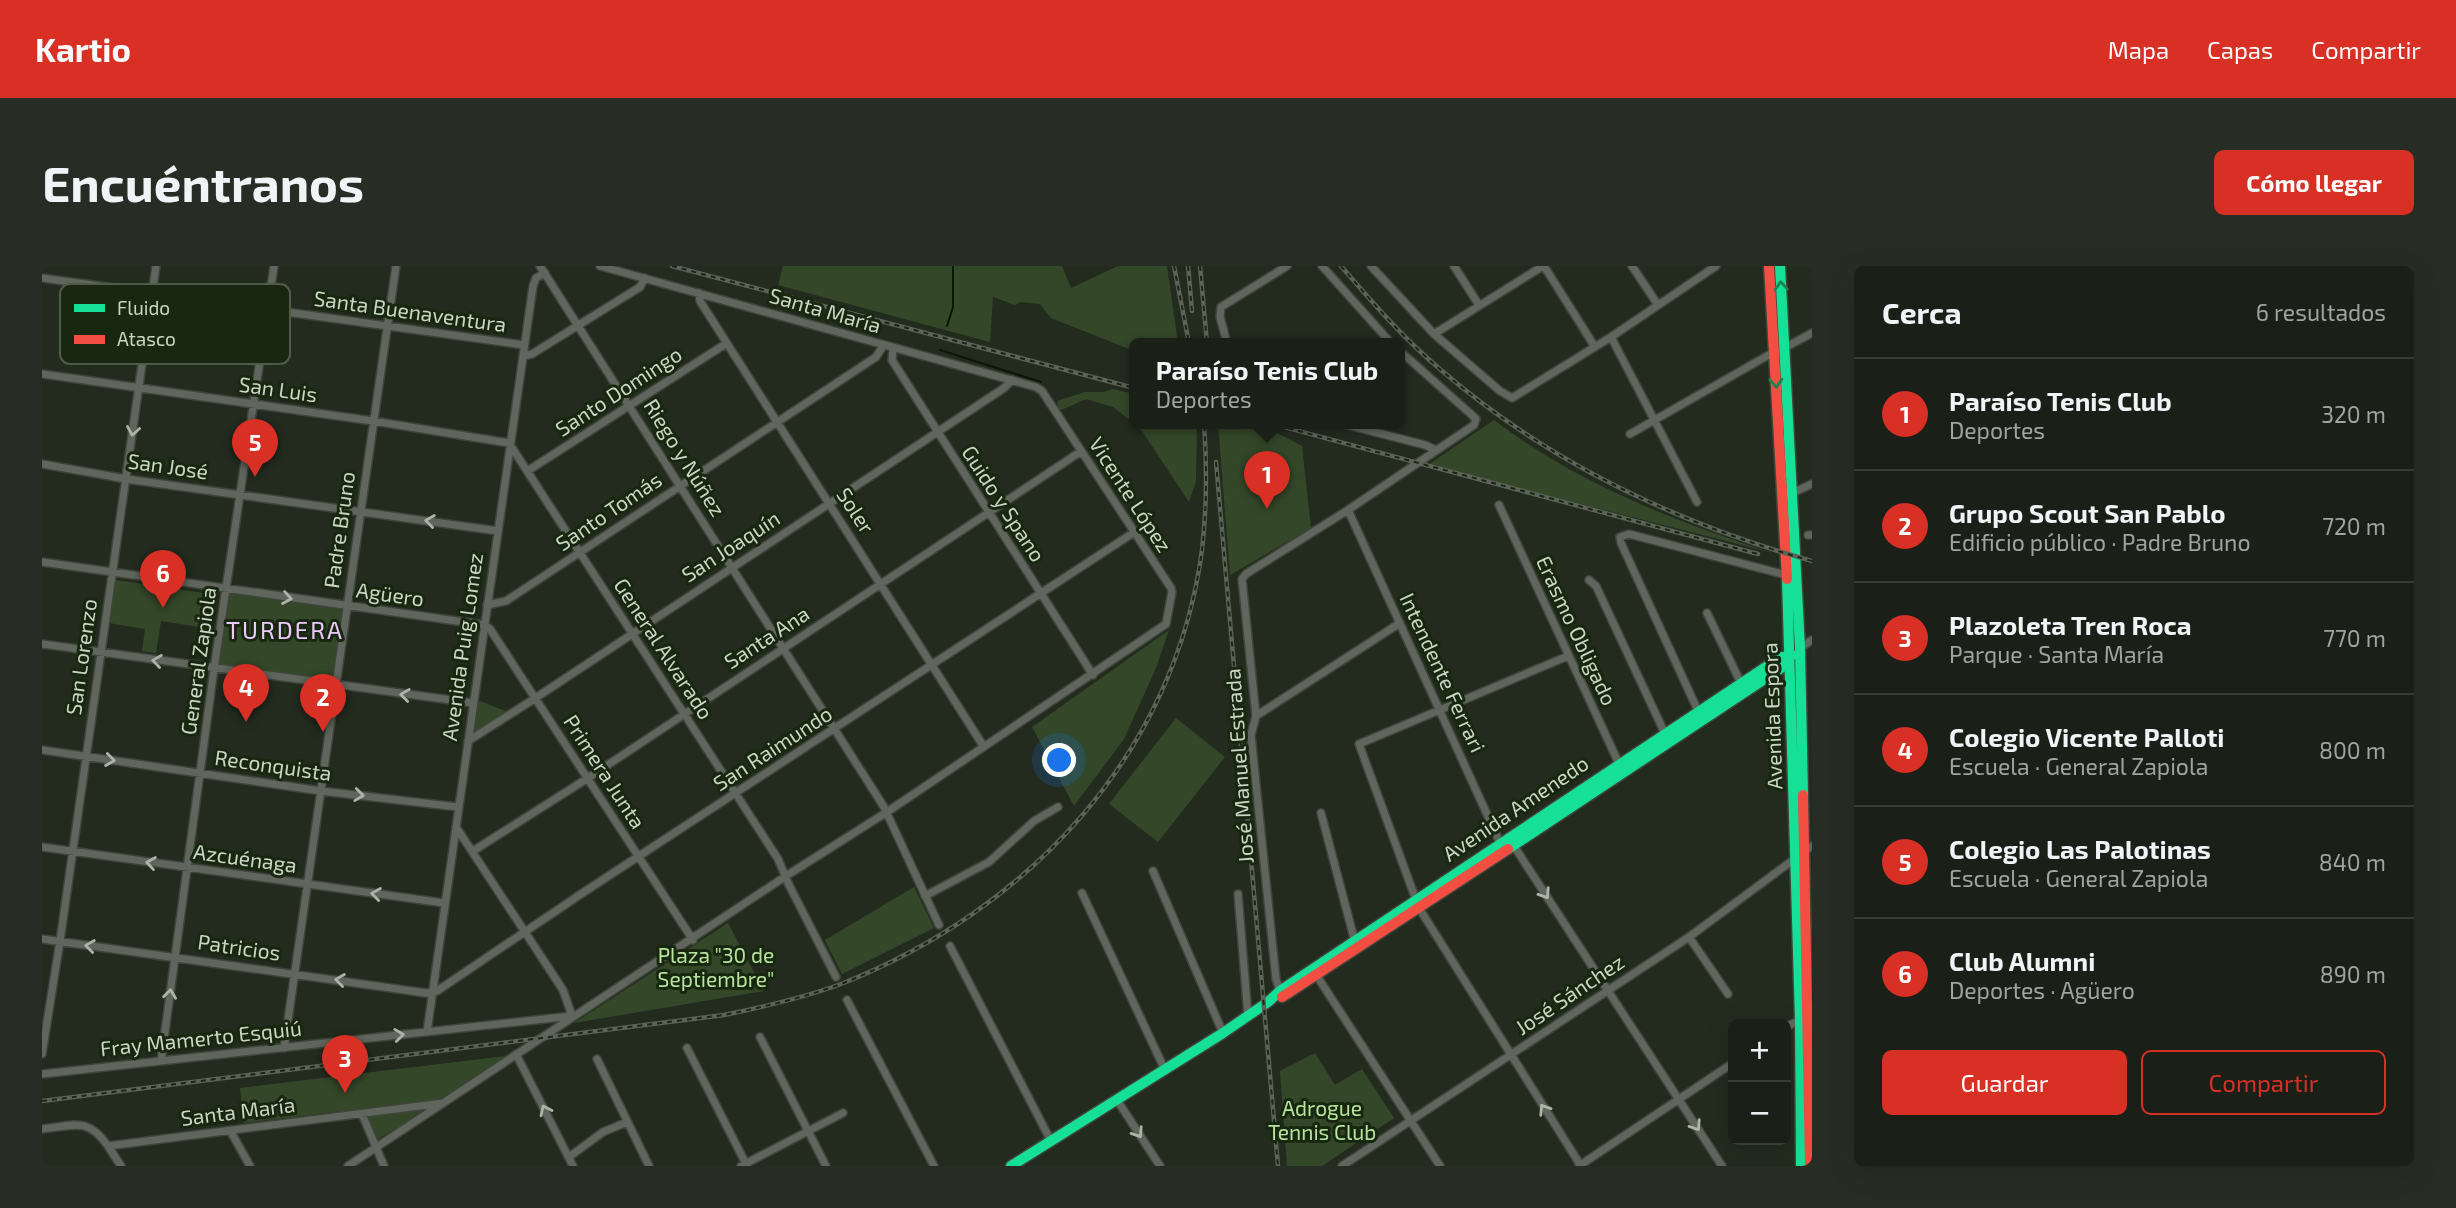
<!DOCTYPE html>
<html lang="es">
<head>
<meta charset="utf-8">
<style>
	:root { --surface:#1a2017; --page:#272d24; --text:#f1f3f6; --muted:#9fa3a1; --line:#383e36; --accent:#d93025 }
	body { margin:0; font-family:"Exo 2",sans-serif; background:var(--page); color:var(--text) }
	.controls { position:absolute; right:21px; bottom:21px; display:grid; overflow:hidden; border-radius:10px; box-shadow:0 7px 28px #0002 }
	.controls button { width:63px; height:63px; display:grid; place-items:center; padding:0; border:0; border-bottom:2px solid var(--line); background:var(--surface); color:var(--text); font:35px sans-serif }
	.you { position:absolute; left:1018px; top:495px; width:24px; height:24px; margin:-18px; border:5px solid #fff; border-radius:50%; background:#1a73e8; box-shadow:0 0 0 10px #1a73e833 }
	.badge { display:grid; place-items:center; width:46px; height:46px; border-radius:50%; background:var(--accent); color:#fff; font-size:23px; font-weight:700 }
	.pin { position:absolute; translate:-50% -58px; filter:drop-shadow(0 2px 4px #0008) }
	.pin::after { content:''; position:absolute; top:37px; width:24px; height:21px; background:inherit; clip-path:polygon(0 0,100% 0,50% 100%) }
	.popup { position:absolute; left:1087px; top:72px; width:276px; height:91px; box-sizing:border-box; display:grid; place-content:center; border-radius:10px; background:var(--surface); filter:drop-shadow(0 2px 5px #0005); font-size:23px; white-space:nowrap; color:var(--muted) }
	.popup b { font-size:26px; color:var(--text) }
	.popup::after { content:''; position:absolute; left:50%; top:100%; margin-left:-14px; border:14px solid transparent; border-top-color:var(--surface) }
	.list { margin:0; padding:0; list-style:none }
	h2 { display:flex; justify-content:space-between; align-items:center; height:91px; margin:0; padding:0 28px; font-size:30px }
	h2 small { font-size:23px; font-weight:400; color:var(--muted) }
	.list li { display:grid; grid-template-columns:46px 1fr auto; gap:21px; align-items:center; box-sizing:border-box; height:112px; padding:0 28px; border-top:2px solid var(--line) }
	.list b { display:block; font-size:26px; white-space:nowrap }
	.list p { margin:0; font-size:23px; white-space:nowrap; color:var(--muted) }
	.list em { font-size:23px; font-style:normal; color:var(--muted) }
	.actions { display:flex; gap:14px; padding:21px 28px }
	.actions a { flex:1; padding:16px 0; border:2px solid var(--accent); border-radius:10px; text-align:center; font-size:24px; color:var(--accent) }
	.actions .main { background:var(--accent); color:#fff }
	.map { position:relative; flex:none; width:1770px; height:900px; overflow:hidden; border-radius:10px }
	header { display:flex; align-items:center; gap:42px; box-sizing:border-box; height:98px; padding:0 35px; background:var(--accent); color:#fff }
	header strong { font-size:33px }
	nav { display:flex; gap:38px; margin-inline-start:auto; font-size:24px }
	.intro { display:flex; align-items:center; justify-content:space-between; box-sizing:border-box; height:168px; padding:0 42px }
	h1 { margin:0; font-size:49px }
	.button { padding:18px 32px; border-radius:10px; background:var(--accent); color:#fff; font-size:24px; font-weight:700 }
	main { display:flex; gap:42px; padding:0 42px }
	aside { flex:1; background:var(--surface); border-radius:10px; box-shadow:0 7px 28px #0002 }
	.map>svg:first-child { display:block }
	.green { fill:#344829 }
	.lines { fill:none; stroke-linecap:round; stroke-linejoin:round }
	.stream { stroke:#081803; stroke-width:2 }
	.street-casing { stroke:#3f453a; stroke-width:10 }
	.fast-casing { stroke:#3f453a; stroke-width:13 }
	.jam-casing { stroke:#3f453a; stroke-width:13 }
	.street { stroke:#60665d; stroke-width:7 }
	.fast { stroke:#16e098; stroke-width:10 }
	.jam { stroke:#f24e42; stroke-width:10 }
	.rail-casing { stroke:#5c6259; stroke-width:4.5 }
	.rail { stroke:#18270f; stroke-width:2; stroke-dasharray:5; stroke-linecap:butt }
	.oneway { stroke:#178454 }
	.oneway2 { stroke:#abb4a6 }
	.labels { text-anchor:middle; stroke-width:6; stroke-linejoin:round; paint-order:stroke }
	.street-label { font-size:21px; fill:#cbd5c6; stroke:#18270f }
	.park-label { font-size:21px; fill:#b6e39d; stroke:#18270f }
	.quarter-label { font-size:24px; letter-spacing:2px; fill:#ecc9fe; stroke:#18270f }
	.key { fill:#18270f; stroke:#4e5b46; stroke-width:2 }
	.key-label { font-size:19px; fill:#cbd5c6 }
</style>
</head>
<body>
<header>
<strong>Kartio</strong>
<nav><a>Mapa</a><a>Capas</a><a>Compartir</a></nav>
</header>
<div class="intro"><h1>Encuéntranos</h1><a class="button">Cómo llegar</a></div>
<main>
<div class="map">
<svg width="1770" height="900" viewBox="0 0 1770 900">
	<rect width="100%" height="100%" fill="#232b1f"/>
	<path class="green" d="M741,0H1020L1029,22L1076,0H1125L1136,77H1092V85L1009,52L998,38L978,36L973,39L951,31L948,76L736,19Z
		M1071,123L1092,128V157H1155L1154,215L1147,236L1098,162L1071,141L1044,133L1017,145L1015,135L1043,126H1062Z
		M1452,154C1534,217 1632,255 1731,287L1386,199Z
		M1176,157C1213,157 1228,162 1260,180L1269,262L1188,309Z
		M74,314L175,329L170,363L119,355L114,387L100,385L103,363L67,357Z
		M185,322L305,341L293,420L172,403Z
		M1127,364L1114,402L1082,473L1032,540L990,461Z
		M435,434L466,446L429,467Z
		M1134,452L1183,491L1116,576L1067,538Z
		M872,621L892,662L800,708L783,674Z
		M686,657L722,725L532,757Z
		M1273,787L1293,819L1320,803L1352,852L1280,900H1245L1238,805Z
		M464,790L398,833L202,857L198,822Z
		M389,842L336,873L326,851Z"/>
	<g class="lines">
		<path class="stream" d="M905,60L911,41V0
			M898,84L999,116"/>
		<g class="street-casing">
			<path id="street" d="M498,0L842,541L897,659
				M1280,0L1349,77
				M1329,0L1392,68L1458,125L1470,132L1569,71L1674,0
				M1412,0L1437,39
				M1502,0L1553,81
				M1590,0L1616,39
				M0,12L482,79
				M657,27L658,35L942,481
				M1392,68L1501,0
				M1569,71L1655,236
				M1185,77L1178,51L1179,41L1245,0
				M1742,82L1770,67
				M851,83L850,94L1051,409
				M481,90L490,88L598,21L603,12
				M0,108L331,155L467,177L736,593L747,619L794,711
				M1298,157L1383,179L1394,184
				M1588,168L1732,86
				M0,198L84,213L456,265
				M487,204L685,77
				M1750,227L1770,218
				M1457,239L1579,502
				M1306,244L1460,581
				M1766,269H1770
				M0,296L443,359L448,363L651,674
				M1547,314L1554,320L1625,472
				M445,339L464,335L834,91L841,80
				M1665,347L1699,417
				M0,378L431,437
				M1758,382L1770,374
				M1526,390L1317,478L1377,642L1539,900
				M1657,447L1579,277L1578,271L1587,268L1744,309
				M1214,450L1358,357
				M426,475L492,433L962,122L970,114
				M0,484L279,525L416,541
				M1279,547L1313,676
				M1470,577L1680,900
				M0,581L402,637
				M431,585L546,512L1038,186
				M1111,605L1181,767
				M1040,627L1123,804
				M1196,628L1206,750
				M883,630L947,596L992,555L1016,541
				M1647,671L1686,728
				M0,673L384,727L395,725L542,626L1091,267
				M908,680L1009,875
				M1273,707L1398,900
				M1238,725L1234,713L1209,469L1214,450L1200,313L1204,308L1306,244L1432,159L1434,153L1431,150L1358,85
				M805,734L892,900
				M1744,761L1770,748
				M385,766L491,20L494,12L503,7
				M718,771L784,900
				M242,782L354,0
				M645,782L705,900
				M0,788L18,675L114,0
				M474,788L531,900
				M555,793L607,900
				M119,795L172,403L232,0
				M0,808L530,750L521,724L414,561
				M1075,834L1118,900
				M320,848L342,900
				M0,863C32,860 45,850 66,880L401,837
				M189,866L208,900
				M66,880L79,900
				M527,891L561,866L585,856
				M306,900L744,610L845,546L1124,358L1130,326L1129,322L1000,125L994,121L558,0
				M699,900L801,847
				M1300,900L1647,671L1770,580
				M1537,900L1691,797"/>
		</g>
		<g class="fast-casing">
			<path id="fast" d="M1738,0L1758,382L1761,529
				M1745,313L1758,754L1759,900
				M1466,583L1739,402L1750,389
				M969,900L1181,767L1226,736L1238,725L1739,391H1748"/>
		</g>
		<g class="jam-casing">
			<path id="jam" d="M1727,0L1745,313
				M1761,529L1768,900
				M1240,731L1466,583"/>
		</g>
		<use href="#street" class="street"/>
		<use href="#fast" class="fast"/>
		<use href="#jam" class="jam"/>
		<g class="rail-casing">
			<path id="rail" d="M630,0L1092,122
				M1132,0L1147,77
				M1146,0L1150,45
				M1158,0L1165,77
				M1299,0C1330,36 1362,73 1399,104C1506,196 1634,257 1770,295
				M1227,157L1716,288
				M1174,196L1236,900
				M0,835L682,749C721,741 761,732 799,718C987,644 1133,488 1160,284C1165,241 1165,200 1162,157"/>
		</g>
		<use href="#rail" class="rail"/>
	</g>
	<defs><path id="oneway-chevron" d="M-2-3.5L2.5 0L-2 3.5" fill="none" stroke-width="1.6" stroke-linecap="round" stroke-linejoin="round" transform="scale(1.75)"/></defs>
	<g class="oneway">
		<use href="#oneway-chevron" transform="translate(1739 20) rotate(-93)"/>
		<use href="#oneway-chevron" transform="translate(1734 117) rotate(87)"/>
	</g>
	<g class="oneway2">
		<use href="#oneway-chevron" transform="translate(91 165) rotate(99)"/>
		<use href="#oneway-chevron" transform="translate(388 255) rotate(-172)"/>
		<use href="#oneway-chevron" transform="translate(245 332) rotate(9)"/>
		<use href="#oneway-chevron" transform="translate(115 395) rotate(-172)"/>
		<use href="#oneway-chevron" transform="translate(363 429) rotate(-173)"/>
		<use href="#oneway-chevron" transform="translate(68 494) rotate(8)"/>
		<use href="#oneway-chevron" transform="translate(317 529) rotate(7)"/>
		<use href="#oneway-chevron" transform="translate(109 597) rotate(-171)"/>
		<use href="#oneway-chevron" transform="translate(334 628) rotate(-172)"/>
		<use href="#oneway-chevron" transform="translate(1503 628) rotate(57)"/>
		<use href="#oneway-chevron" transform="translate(48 680) rotate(-172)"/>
		<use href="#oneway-chevron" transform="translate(298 714) rotate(-172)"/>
		<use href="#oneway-chevron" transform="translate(128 728) rotate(-83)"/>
		<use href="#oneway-chevron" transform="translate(357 769) rotate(-7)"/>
		<use href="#oneway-chevron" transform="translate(1502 843) rotate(-123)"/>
		<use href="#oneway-chevron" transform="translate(503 844) rotate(-116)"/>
		<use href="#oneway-chevron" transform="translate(1654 860) rotate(57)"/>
		<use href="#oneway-chevron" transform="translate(1096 867) rotate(57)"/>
	</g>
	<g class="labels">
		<g class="street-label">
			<text transform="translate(783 45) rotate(16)" y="7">Santa María</text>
			<text transform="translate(368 46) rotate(8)" y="7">Santa Buenaventura</text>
			<text transform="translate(236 124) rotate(8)" y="7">San Luis</text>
			<text transform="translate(577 126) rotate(-33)" y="7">Santo Domingo</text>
			<text transform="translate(642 192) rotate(58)" y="7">Riego y Núñez</text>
			<text transform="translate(126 201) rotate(8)" y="7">San José</text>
			<text transform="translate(1088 229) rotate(57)" y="7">Vicente López</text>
			<text transform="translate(961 238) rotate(57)" y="7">Guido y Spano</text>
			<text transform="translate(813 245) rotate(57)" y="7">Soler</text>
			<text transform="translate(567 246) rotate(-34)" y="7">Santo Tomás</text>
			<text transform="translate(298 264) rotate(-82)" y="7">Padre Bruno</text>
			<text transform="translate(689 281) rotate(-33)" y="7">San Joaquín</text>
			<text transform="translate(348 329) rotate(8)" y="7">Agüero</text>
			<text transform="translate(1534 365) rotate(65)" y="7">Erasmo Obligado</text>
			<text transform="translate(725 372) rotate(-33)" y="7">Santa Ana</text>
			<text transform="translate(421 381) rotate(-82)" y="7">Avenida Puig Lomez</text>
			<text transform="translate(621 383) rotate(57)" y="7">General Alvarado</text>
			<text transform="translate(40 391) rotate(-82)" y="7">San Lorenzo</text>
			<text transform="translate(157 395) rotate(-82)" y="7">General Zapiola</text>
			<text transform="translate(1400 407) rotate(65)" y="7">Intendente Ferrari</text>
			<text transform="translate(1731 450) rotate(-92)" y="7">Avenida Espora</text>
			<text transform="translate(731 483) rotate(-33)" y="7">San Raimundo</text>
			<text transform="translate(231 500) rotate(8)" y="7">Reconquista</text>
			<text transform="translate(1198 500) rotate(-94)" y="7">José Manuel Estrada</text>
			<text transform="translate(562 506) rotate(57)" y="7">Primera Junta</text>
			<text transform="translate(1474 543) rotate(-34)" y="7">Avenida Amenedo</text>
			<text transform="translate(203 593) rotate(8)" y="7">Azcuénaga</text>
			<text transform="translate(197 682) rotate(8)" y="7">Patricios</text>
			<text transform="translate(1528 729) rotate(-34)" y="7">José Sánchez</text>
			<text transform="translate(159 773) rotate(-6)" y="7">Fray Mamerto Esquiú</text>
			<text transform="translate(196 846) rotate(-7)" y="7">Santa María</text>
		</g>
		<g class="park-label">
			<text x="674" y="697">Plaza "30 de<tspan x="674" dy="24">Septiembre"</tspan></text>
			<text x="1280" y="850">Adrogue<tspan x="1280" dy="24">Tennis Club</tspan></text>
		</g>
		<g class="quarter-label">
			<text x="243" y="373">TURDERA</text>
		</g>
	</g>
	<rect x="18" y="18" width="230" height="80" rx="10" class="key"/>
	<rect x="32" y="38" width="31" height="8" fill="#16e098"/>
	<rect x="32" y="69" width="31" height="9" fill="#f24e42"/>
	<g class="key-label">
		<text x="75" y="49">Fluido</text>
		<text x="75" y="80">Atasco</text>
	</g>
</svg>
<div class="controls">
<button>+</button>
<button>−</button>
</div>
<div class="you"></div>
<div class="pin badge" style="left:1225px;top:243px">1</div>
<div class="popup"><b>Paraíso Tenis Club</b>Deportes</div>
<div class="pin badge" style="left:281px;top:466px">2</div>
<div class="pin badge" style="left:303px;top:827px">3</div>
<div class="pin badge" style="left:204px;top:456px">4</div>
<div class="pin badge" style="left:213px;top:211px">5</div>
<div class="pin badge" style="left:121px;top:342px">6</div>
</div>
<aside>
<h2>Cerca<small>6 resultados</small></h2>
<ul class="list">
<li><span class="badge">1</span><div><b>Paraíso Tenis Club</b><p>Deportes</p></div><em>320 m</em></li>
<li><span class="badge">2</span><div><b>Grupo Scout San Pablo</b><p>Edificio público · Padre Bruno</p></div><em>720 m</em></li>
<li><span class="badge">3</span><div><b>Plazoleta Tren Roca</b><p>Parque · Santa María</p></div><em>770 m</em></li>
<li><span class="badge">4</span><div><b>Colegio Vicente Palloti</b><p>Escuela · General Zapiola</p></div><em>800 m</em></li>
<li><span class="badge">5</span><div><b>Colegio Las Palotinas</b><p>Escuela · General Zapiola</p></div><em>840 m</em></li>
<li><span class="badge">6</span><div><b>Club Alumni</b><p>Deportes · Agüero</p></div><em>890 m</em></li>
</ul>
<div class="actions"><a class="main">Guardar</a><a>Compartir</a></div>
</aside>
</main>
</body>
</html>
